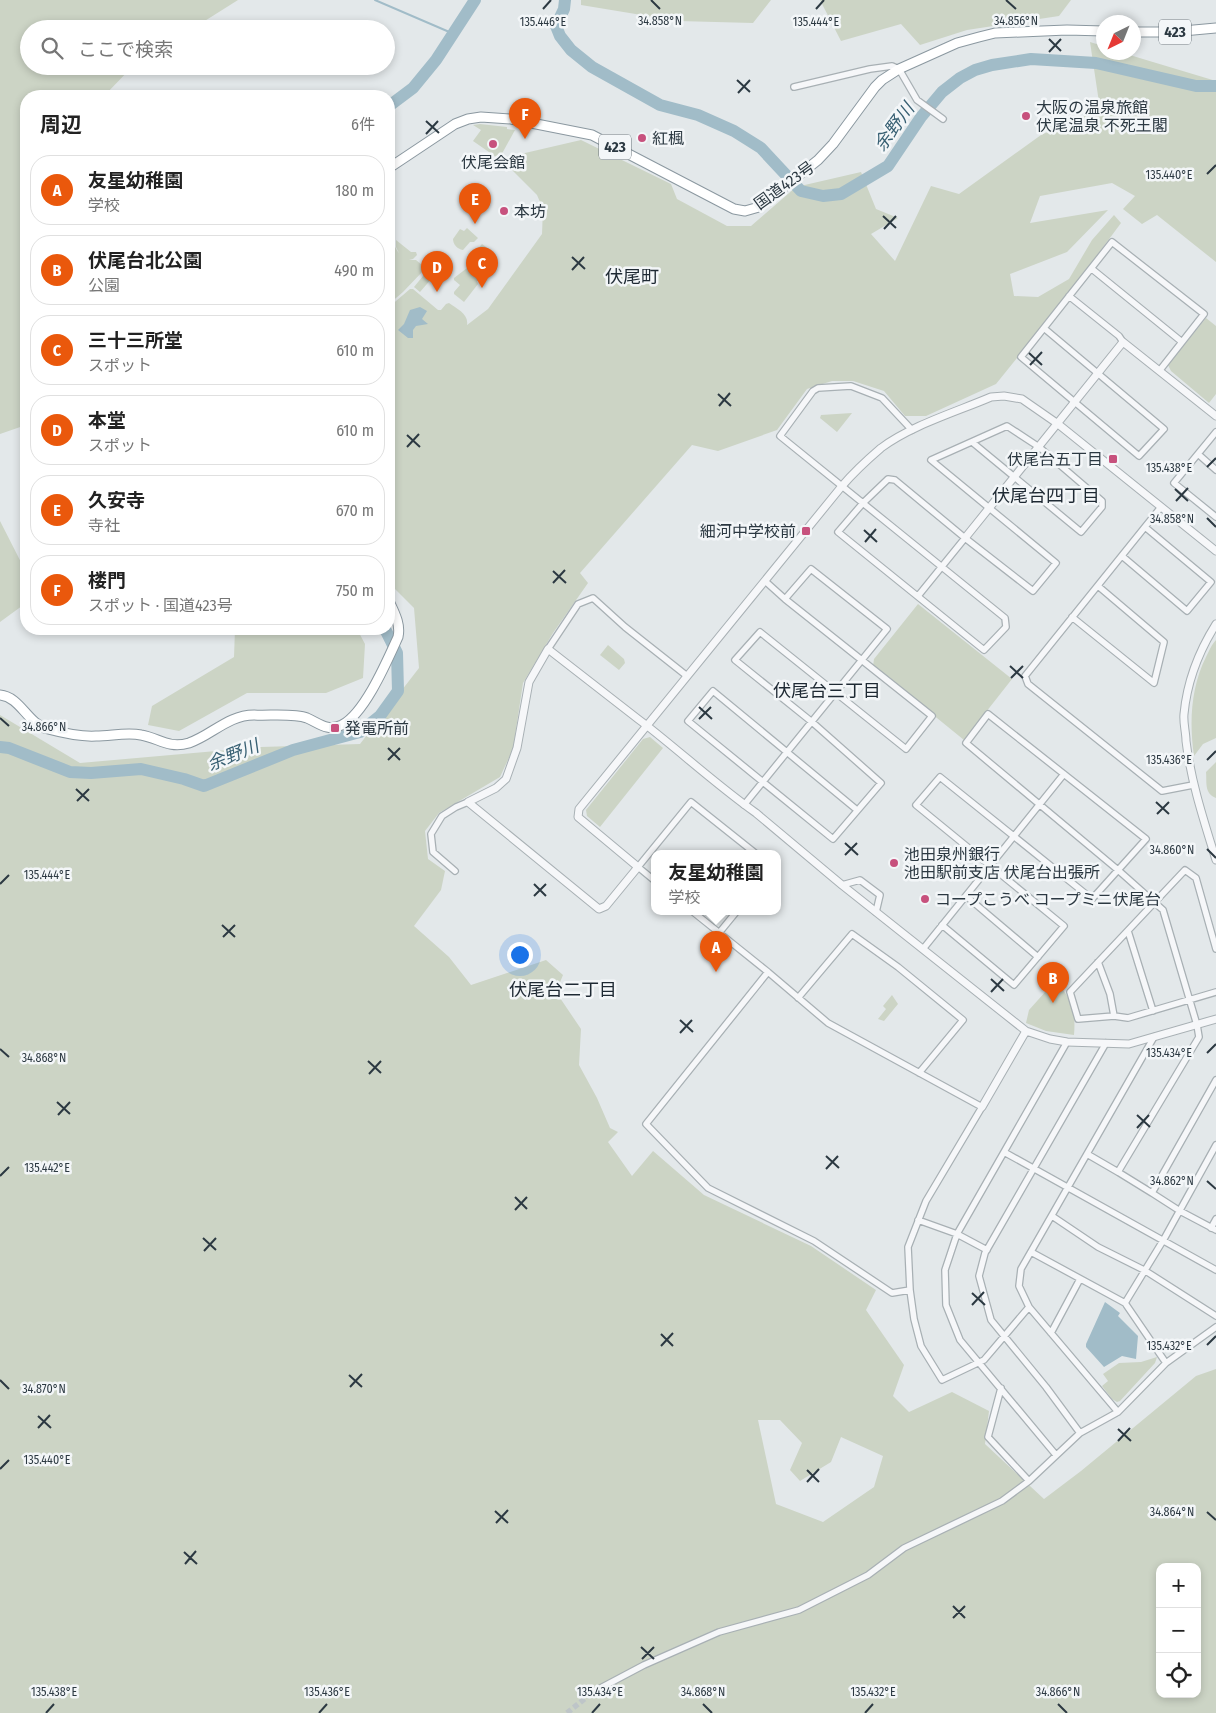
<!DOCTYPE html>
<html lang="ja">
<head>
<meta charset="utf-8">
<style>
	:root { --surface:#fff; --page:#f6f6f6; --text:#222; --muted:#767676; --line:#e0e0e0; --accent:#ea580c }
	body { margin:0; font-family:"Fira Sans Condensed","Noto Sans JP",sans-serif; background:var(--page); color:var(--text) }
	.controls { position:absolute; right:15px; bottom:15px; display:grid; overflow:hidden; border-radius:10px; box-shadow:0 2px 8px #0003 }
	.controls button { width:45px; height:45px; display:grid; place-items:center; padding:0; border:0; border-bottom:1px solid var(--line); background:var(--surface); color:var(--text); font:25px sans-serif }
	.compass { position:absolute; left:1096px; top:15px; width:45px; height:45px; border-radius:50%; background:var(--surface); box-shadow:0 2px 8px #0003; rotate:223deg }
	.you { position:absolute; left:519px; top:954px; width:18px; height:18px; margin:-12px; border:4px solid #fff; border-radius:50%; background:#1a73e8; box-shadow:0 0 0 8px #1a73e833 }
	.badge { display:grid; place-items:center; width:32px; height:32px; border-radius:50%; background:var(--accent); color:#fff; font-size:16px; font-weight:700 }
	.pin { position:absolute; translate:-50% -41px; filter:drop-shadow(0 1px 2px #0008) }
	.pin::after { content:''; position:absolute; top:26px; width:18px; height:15px; background:inherit; clip-path:polygon(0 0,100% 0,50% 100%) }
	.popup { position:absolute; left:651px; top:850px; width:130px; height:65px; box-sizing:border-box; display:grid; place-content:center; border-radius:10px; background:var(--surface); filter:drop-shadow(0 1px 4px #0005); font-size:16px; white-space:nowrap; color:var(--muted) }
	.popup b { font-size:19px; color:var(--text) }
	.popup::after { content:''; position:absolute; left:50%; top:100%; margin-left:-10px; border:10px solid transparent; border-top-color:var(--surface) }
	.list { margin:0; padding:0; list-style:none }
	h2 { display:flex; justify-content:space-between; align-items:center; height:65px; margin:0; padding:0 20px; font-size:21px }
	h2 small { font-size:16px; font-weight:400; color:var(--muted) }
	.list li { display:grid; grid-template-columns:32px 1fr auto; gap:15px; align-items:center; box-sizing:border-box; height:70px; margin:0 10px 10px; padding:0 10px; border:1px solid var(--line); border-radius:20px }
	.list b { display:block; font-size:19px; white-space:nowrap }
	.list p { margin:0; font-size:16px; white-space:nowrap; color:var(--muted) }
	.list em { font-size:16px; font-style:normal; color:var(--muted) }
	.icon { flex:none; width:28px; height:28px; fill:none; stroke:currentColor; stroke-width:2; stroke-linecap:round; stroke-linejoin:round }
	.map { position:relative; flex:none; width:1216px; height:1713px; overflow:hidden }
	.search { position:absolute; background:var(--surface); box-shadow:0 2px 8px #0003; left:20px; top:20px; width:375px; height:55px; display:flex; align-items:center; gap:12px; box-sizing:border-box; padding:0 18px; border-radius:28px; color:var(--muted); font-size:19px }
	.panel { position:absolute; background:var(--surface); box-shadow:0 2px 8px #0003; left:20px; top:90px; width:375px; height:545px; border-radius:20px }
	.map>svg:first-child { display:block }
	.green { fill:#ccd4c5; fill-rule:evenodd }
	.water { fill:#a1bcc8 }
	.lines { fill:none; stroke-linecap:round; stroke-linejoin:round }
	.stream { stroke:#a1bcc8; stroke-width:2 }
	.river { stroke:#a1bcc8; stroke-width:12 }
	.minor-tunnel { stroke:#bec5c8; stroke-width:5.5; stroke-dasharray:5.5 3; stroke-linecap:butt }
	.minor-casing { stroke:#a8b0b4; stroke-width:8 }
	.tertiary-casing { stroke:#a8b0b4; stroke-width:9 }
	.trunk-casing { stroke:#8b98a0; stroke-width:11 }
	.minor { stroke:#f6f7f9; stroke-width:5.5 }
	.tertiary { stroke:#f6f7f9; stroke-width:7 }
	.trunk { stroke:#fff; stroke-width:9 }
	.ticks { fill:none; stroke:#2c3942; stroke-width:2 }
	.poi-dot { fill:#c7517d; stroke:#f3f6f8; stroke-width:2 }
	.labels { text-anchor:middle; stroke-width:5; stroke-linejoin:round; paint-order:stroke }
	.shield { fill:#f3f6f8; stroke:#687279; stroke-width:1 }
	.shield-label { font-size:15px; font-weight:bold; fill:#2c3942 }
	.poi-label { font-size:16px; fill:#2c3942; stroke:#f3f6f8; text-anchor:start }
	.street-label { font-size:16px; fill:#2c3942; stroke:#f3f6f8 }
	.water-label { font-size:18px; font-style:italic; fill:#386073; stroke:#f3f6f8 }
	.neighbourhood-label { font-size:18px; fill:#1e2933; stroke:#f3f6f8 }
	.ticks-label { font-size:12px; text-anchor:middle; fill:#2c3942; stroke:#f3f6f8; stroke-width:5; stroke-linejoin:round; paint-order:stroke }
</style>
</head>
<body>
<div class="map">
<svg width="1216" height="1713" viewBox="0 0 1216 1713">
	<rect width="100%" height="100%" fill="#e3e8ea"/>
	<path class="green" d="M0,0H238L192,29H29V66H133L104,96H26V425L0,434Z
		M581,0H771L753,23L678,21L581,5Z
		M820,0H1071L1059,16L967,30L920,45L901,24L841,41Z
		M1090,42L1103,46L1104,52L1123,53L1216,81V262L1157,215L1142,224L1123,209L1135,196L1112,183L1040,196L1030,223L1108,210L1067,252L1010,274L1014,296L1038,297L1069,279L1092,240L1114,215L1121,223L1067,296L996,384L926,416H905L884,391L853,381H832L807,389L777,430L718,451L692,445L580,573L588,583L553,633L523,683L513,749L500,777L439,813L425,831L428,859L445,871L441,890L414,926L449,957L471,985L546,960L563,975L556,992L581,1029L579,1065L597,1098L610,1128L618,1132L608,1142L632,1176L653,1151L704,1195L811,1246L876,1290L866,1310L904,1365L893,1396L909,1412L952,1392L989,1411L985,1444L1044,1499L1081,1471L1196,1376L1216,1369V1713H0V715L80,763L261,747L360,744L419,668L414,608L389,583V307L410,289H413L438,310H441L446,304L449,303C457,309 469,314 467,325L488,309L542,234L543,209L537,195L511,169L525,153L581,140L671,184L677,199L727,226H751L796,187L861,172L876,209L898,218L871,234L895,261L931,186L959,194L1041,135L1100,109ZM758,1420H780L802,1443L790,1470L800,1481L831,1462L841,1437L883,1456L874,1487L823,1522L776,1504ZM1160,1567H1197V1694H1160Z
		M480,124L507,127V129L515,130L499,159L473,141L481,130L473,125Z
		M467,228L478,238L474,242H470L463,250C457,249 453,244 453,239L460,229L464,231Z
		M389,239C394,243 395,248 399,253L396,247V240L411,252H416L417,255L413,259L409,260H416L422,265L424,270L403,292L389,304Z
		M482,244L490,250L487,258L493,265L482,280L477,281L478,284L464,302L454,294V292L460,285L454,280V278L471,265L475,252Z
		M432,265H434L439,270L420,292L414,287Z
		M1206,318L1216,326V394L1209,403L1171,371L1168,365Z
		M852,413L837,432L820,418L821,415Z
		M0,521L26,572V603L0,622Z
		M918,604L1012,679L964,740L873,666L874,659Z
		M235,629H357L365,644L363,678L326,693H247L179,731L148,725L152,706L234,657Z
		M1216,640V738L1203,744L1194,756C1189,722 1191,687 1206,657C1209,651 1212,644 1216,640Z
		M608,645L624,659L625,663L619,670L600,655Z
		M650,737L663,748L600,827L587,816L586,810L643,739Z
		M1216,762V798C1204,793 1207,783 1206,772Z
		M1055,981C1072,998 1076,1011 1074,1035L1046,1031L1026,1023L1029,1010Z
		M892,995L898,1004L884,1021L878,1019L886,1009L883,1006Z
		M1157,1357L1155,1363L1120,1401L1117,1402L1112,1399L1102,1386L1108,1381L1103,1374L1119,1363L1141,1362Z"/>
	<path class="water" d="M420,307L427,311L422,319L428,324L416,326L413,330V338H408L398,330L404,324L410,310Z
		M1105,1302L1120,1313L1118,1316L1138,1336L1136,1359L1122,1356L1104,1367L1086,1347V1344Z"/>
	<g class="lines">
		<path class="stream" d="M375,0L454,34"/>
		<path class="river" d="M565,0L564,9L556,26L560,36L571,50L592,67L660,105L698,115L734,131L761,148L801,191L823,196L841,194L888,166L921,117L942,92L960,78L975,70L992,65L1031,59L1096,63L1196,86H1216
			M389,106L413,88L436,60L475,0
			M0,747L9,748L70,772L91,773L141,769L184,779L204,786L293,750L360,732L380,716L398,691L397,653L385,629"/>
		<path class="minor-tunnel" d="M567,1713L593,1692"/>
		<g class="minor-casing">
			<path id="minor" d="M794,87L870,69L892,66L899,69L917,100L943,119
				M1092,269L1182,342
				M1069,296L1119,336L1123,342
				M1045,329L1164,429L1139,456L1021,357L1112,242L1204,314L1160,370
				M912,430L882,398L851,386L818,388L813,391L780,436C855,497 930,557 1005,618L1006,627L984,650L838,532L863,503L888,479L895,480L965,538L918,596
				M1216,432L1174,483L1216,517
				M1198,454L1216,470
				M1161,507L1025,676L1028,684L1162,791L1193,785
				M965,538L1033,591L1056,563L931,460L1007,426L1039,447L1102,501V507L1081,532L972,442
				M1122,556L1187,611L1211,582L1145,527
				M765,581L785,599L932,716L906,749L760,632L735,660L812,722L881,783L833,839L688,721L713,691L857,810
				M1072,617L1154,683L1164,642L1098,586
				M548,649L578,604L593,598L625,627L687,676
				M744,805L887,629L811,569L785,599
				M455,871L433,852L431,834L442,816L456,807L468,802
				M655,881L638,867L691,802L755,853
				M842,885L860,880L880,895L876,912
				M966,896L1038,957
				M692,911L768,972L828,1023L982,1107L926,1201L908,1247L910,1290L914,1319L921,1346L942,1380L984,1360L1029,1307
				M942,925L1014,985L1064,926L916,805L940,777L1092,899L1146,839L988,714L966,743L1118,870L1163,910L1197,1025L1199,1037L1118,1172L1152,1193L1216,1080
				M1128,931L1153,1011
				M719,933L737,911
				M923,949L1064,774
				M1216,949L1196,878L1185,870L1070,992L1078,1019L1114,1016L1128,1018L1216,992
				M1098,962L1110,994L1114,1016
				M768,972L646,1124L708,1188L814,1241L892,1293L910,1290
				M798,998L852,934L898,967L963,1020L919,1073
				M1067,1042L1004,1152L1216,1270
				M1004,1152L957,1234L945,1270L946,1305L960,1340L1056,1455
				M1087,1154L1118,1172
				M1152,1193L1180,1211L1216,1230
				M1052,1216L1098,1247L1144,1270L1216,1316
				M918,1220L957,1234L987,1250
				M1211,1228L1216,1219
				M1031,1252L1125,1303
				M1051,1333L1080,1279
				M1166,1363L1125,1303L1164,1239L1216,1145
				M1001,1388L988,1437L1029,1481
				M1118,1412L1029,1307L1019,1286L1021,1269L1154,1037
				M1080,1433L1046,1387L991,1320L979,1276L985,1253L1106,1043
				M593,1692L644,1665L719,1632L799,1610L868,1575L904,1548L1002,1501L1029,1481L1080,1433L1118,1412L1166,1363L1216,1327"/>
		</g>
		<g class="tertiary-casing">
			<path id="tertiary" d="M965,538L1123,342L1216,416
				M1216,551L1058,424L1022,399L1004,396L991,397C956,412 912,425 881,448C867,460 854,472 842,486L579,809L578,817L638,867L606,906L599,909L468,802L496,788L506,779L517,748L529,682L548,649L638,719L646,725C683,754 718,786 756,813L842,885L1026,1031L1050,1039L1067,1042L1129,1044L1216,1019
				M1216,624C1199,651 1187,682 1184,714C1183,723 1186,732 1186,741C1191,782 1204,821 1216,860
				M982,1107L1026,1031"/>
		</g>
		<g class="trunk-casing">
			<path id="trunk" d="M1134,32H1172L1216,28
				M389,168L455,124L468,119L481,117L511,119L592,135L734,209L745,211L759,207L818,160L833,144L875,87L882,80L899,69L957,43L979,37L995,33L1067,30L1104,31
				M0,695C21,697 27,724 48,729C63,733 80,737 96,736C111,736 127,732 141,735C159,738 168,749 189,743C212,735 228,715 254,715C268,716 294,713 307,718C319,723 327,732 342,725C365,713 387,661 398,637C401,624 394,612 389,601"/>
		</g>
		<use href="#minor" class="minor"/>
		<use href="#tertiary" class="tertiary"/>
		<use href="#trunk" class="trunk"/>
	</g>
	<path class="ticks" d="M651,0L660,9M1006,0L1016,9M543,9L551,0M816,9L824,0M1049,39L1061,51M1049,52L1061,39M737,80L750,92M738,93L750,80M426,121L439,133M426,134L438,121M1207,174L1216,165M883,216L896,228M884,229L896,216M572,257L585,269M572,270L584,257M1029,353L1042,365M1030,365L1042,352M718,394L731,406M719,406L730,393M407,435L420,447M407,447L419,434M1207,467L1216,458M1175,489L1188,501M1176,501L1188,488M1207,518L1216,527M864,530L877,542M865,542L876,529M553,571L566,583M553,583L565,570M1010,666L1023,678M1011,678L1023,666M699,707L712,719M0,718L9,726M699,719L711,707M388,748L400,760M388,760L400,748M1207,760L1216,751M76,789L89,801M77,801L89,789M1156,802L1169,814M1157,814L1169,802M845,843L858,855M1207,849L1216,858M845,855L857,843M0,884L9,875M534,884L546,896M534,896L546,884M222,925L235,937M223,937L235,925M991,979L1004,991M991,992L1003,979M680,1020L693,1032M680,1033L692,1020M0,1049L9,1057M1207,1053L1216,1044M368,1061L381,1073M369,1074L381,1061M57,1102L70,1114M58,1115L70,1102M1137,1115L1150,1127M1137,1128L1149,1115M826,1156L839,1168M826,1169L838,1156M0,1176L9,1167M1207,1181L1216,1189M515,1197L527,1209M515,1210L527,1197M203,1238L216,1250M204,1251L216,1238M972,1293L985,1305M972,1305L984,1292M661,1334L673,1346M1207,1345L1216,1336M661,1346L673,1333M349,1375L362,1387M0,1380L9,1389M350,1387L362,1374M38,1416L51,1428M38,1428L50,1415M1118,1429L1131,1441M1118,1441L1130,1428M0,1469L9,1460M807,1470L819,1482M807,1482L819,1469M495,1511L508,1523M1207,1512L1216,1520M496,1523L508,1510M184,1552L197,1564M185,1564L196,1551M953,1606L965,1618M953,1618L965,1606M641,1647L654,1659M642,1659L654,1647M703,1704L712,1713M1058,1704L1067,1713M46,1713L54,1704M319,1713L327,1704M592,1713L600,1704M865,1713L873,1704"/>
	<g class="poi-dot">
		<circle cx="1026" cy="116" r="5"/>
		<circle cx="642" cy="138" r="5"/>
		<circle cx="493" cy="144" r="5"/>
		<circle cx="504" cy="211" r="5"/>
		<rect x="1108" y="454" width="10" height="10" rx="2.5"/>
		<rect x="801" y="526" width="10" height="10" rx="2.5"/>
		<rect x="330" y="723" width="10" height="10" rx="2.5"/>
		<circle cx="894" cy="863" r="5"/>
		<circle cx="925" cy="899" r="5"/>
	</g>
	<g class="labels">
		<g class="shield">
			<rect x="1159" y="19.5" width="32" height="25" rx="4"/>
			<rect x="599" y="134.5" width="32" height="25" rx="4"/>
		</g>
		<g class="shield-label">
			<text x="1175" y="37">423</text>
			<text x="615" y="152">423</text>
		</g>
		<g class="poi-label">
			<text x="1036" y="113">大阪の温泉旅館<tspan x="1036" dy="18">伏尾温泉 不死王閣</tspan></text>
			<text x="652" y="144">紅楓</text>
			<text x="493" y="168" text-anchor="middle">伏尾会館</text>
			<text x="514" y="217">本坊</text>
			<text x="1103" y="465" text-anchor="end">伏尾台五丁目</text>
			<text x="796" y="537" text-anchor="end">細河中学校前</text>
			<text x="345" y="734">発電所前</text>
			<text x="904" y="860">池田泉州銀行<tspan x="904" dy="18">池田駅前支店 伏尾台出張所</tspan></text>
			<text x="935" y="905">コープこうべ コープミニ伏尾台</text>
		</g>
		<g class="street-label">
			<text transform="translate(784 185) rotate(-36)" y="6">国道423号</text>
		</g>
		<g class="water-label">
			<text transform="translate(894 127) rotate(-54)" y="6">余野川</text>
			<text transform="translate(233 755) rotate(-22)" y="6">余野川</text>
		</g>
		<g class="neighbourhood-label">
			<text x="632" y="283">伏尾町</text>
			<text x="1046" y="502">伏尾台四丁目</text>
			<text x="827" y="697">伏尾台三丁目</text>
			<text x="563" y="996">伏尾台二丁目</text>
		</g>
	</g>
	<g class="ticks-label">
		<text x="660" y="25">34.858°N</text>
		<text x="1016" y="25">34.856°N</text>
		<text x="543" y="26">135.446°E</text>
		<text x="816" y="26">135.444°E</text>
		<text x="1169" y="179">135.440°E</text>
		<text x="1169" y="472">135.438°E</text>
		<text x="1172" y="523">34.858°N</text>
		<text x="44" y="731">34.866°N</text>
		<text x="1169" y="764">135.436°E</text>
		<text x="1172" y="854">34.860°N</text>
		<text x="47" y="879">135.444°E</text>
		<text x="1169" y="1057">135.434°E</text>
		<text x="44" y="1062">34.868°N</text>
		<text x="47" y="1172">135.442°E</text>
		<text x="1172" y="1185">34.862°N</text>
		<text x="1169" y="1350">135.432°E</text>
		<text x="44" y="1393">34.870°N</text>
		<text x="47" y="1464">135.440°E</text>
		<text x="1172" y="1516">34.864°N</text>
		<text x="54" y="1696">135.438°E</text>
		<text x="327" y="1696">135.436°E</text>
		<text x="600" y="1696">135.434°E</text>
		<text x="873" y="1696">135.432°E</text>
		<text x="703" y="1696">34.868°N</text>
		<text x="1058" y="1696">34.866°N</text>
	</g>
</svg>
<div class="controls">
<button>+</button>
<button>−</button>
<button><svg class="icon" aria-label="locate" viewBox="0 0 24 24"><circle cx="12" cy="12" r="6"/><path d="M12 2v4M12 18v4M2 12h4M18 12h4"/></svg></button>
</div>
<svg class="compass" viewBox="-18 -18 36 36"><path d="M0-13l5 13h-10z" fill="#e53935"/><path d="M0 13l5-13h-10z" fill="#767676"/></svg>
<div class="you"></div>
<div class="pin badge" style="left:716px;top:972px">A</div>
<div class="popup"><b>友星幼稚園</b>学校</div>
<div class="pin badge" style="left:1053px;top:1003px">B</div>
<div class="pin badge" style="left:482px;top:288px">C</div>
<div class="pin badge" style="left:437px;top:292px">D</div>
<div class="pin badge" style="left:475px;top:224px">E</div>
<div class="pin badge" style="left:525px;top:139px">F</div>
<div class="search"><svg class="icon" aria-label="search" viewBox="0 0 24 24"><circle cx="10" cy="10" r="6"/><path d="M15 15l6 6"/></svg>ここで検索</div>
<section class="panel">
<h2>周辺<small>6件</small></h2>
<ul class="list">
<li><span class="badge">A</span><div><b>友星幼稚園</b><p>学校</p></div><em>180 m</em></li>
<li><span class="badge">B</span><div><b>伏尾台北公園</b><p>公園</p></div><em>490 m</em></li>
<li><span class="badge">C</span><div><b>三十三所堂</b><p>スポット</p></div><em>610 m</em></li>
<li><span class="badge">D</span><div><b>本堂</b><p>スポット</p></div><em>610 m</em></li>
<li><span class="badge">E</span><div><b>久安寺</b><p>寺社</p></div><em>670 m</em></li>
<li><span class="badge">F</span><div><b>楼門</b><p>スポット · 国道423号</p></div><em>750 m</em></li>
</ul>
</section>
</div>
</body>
</html>
